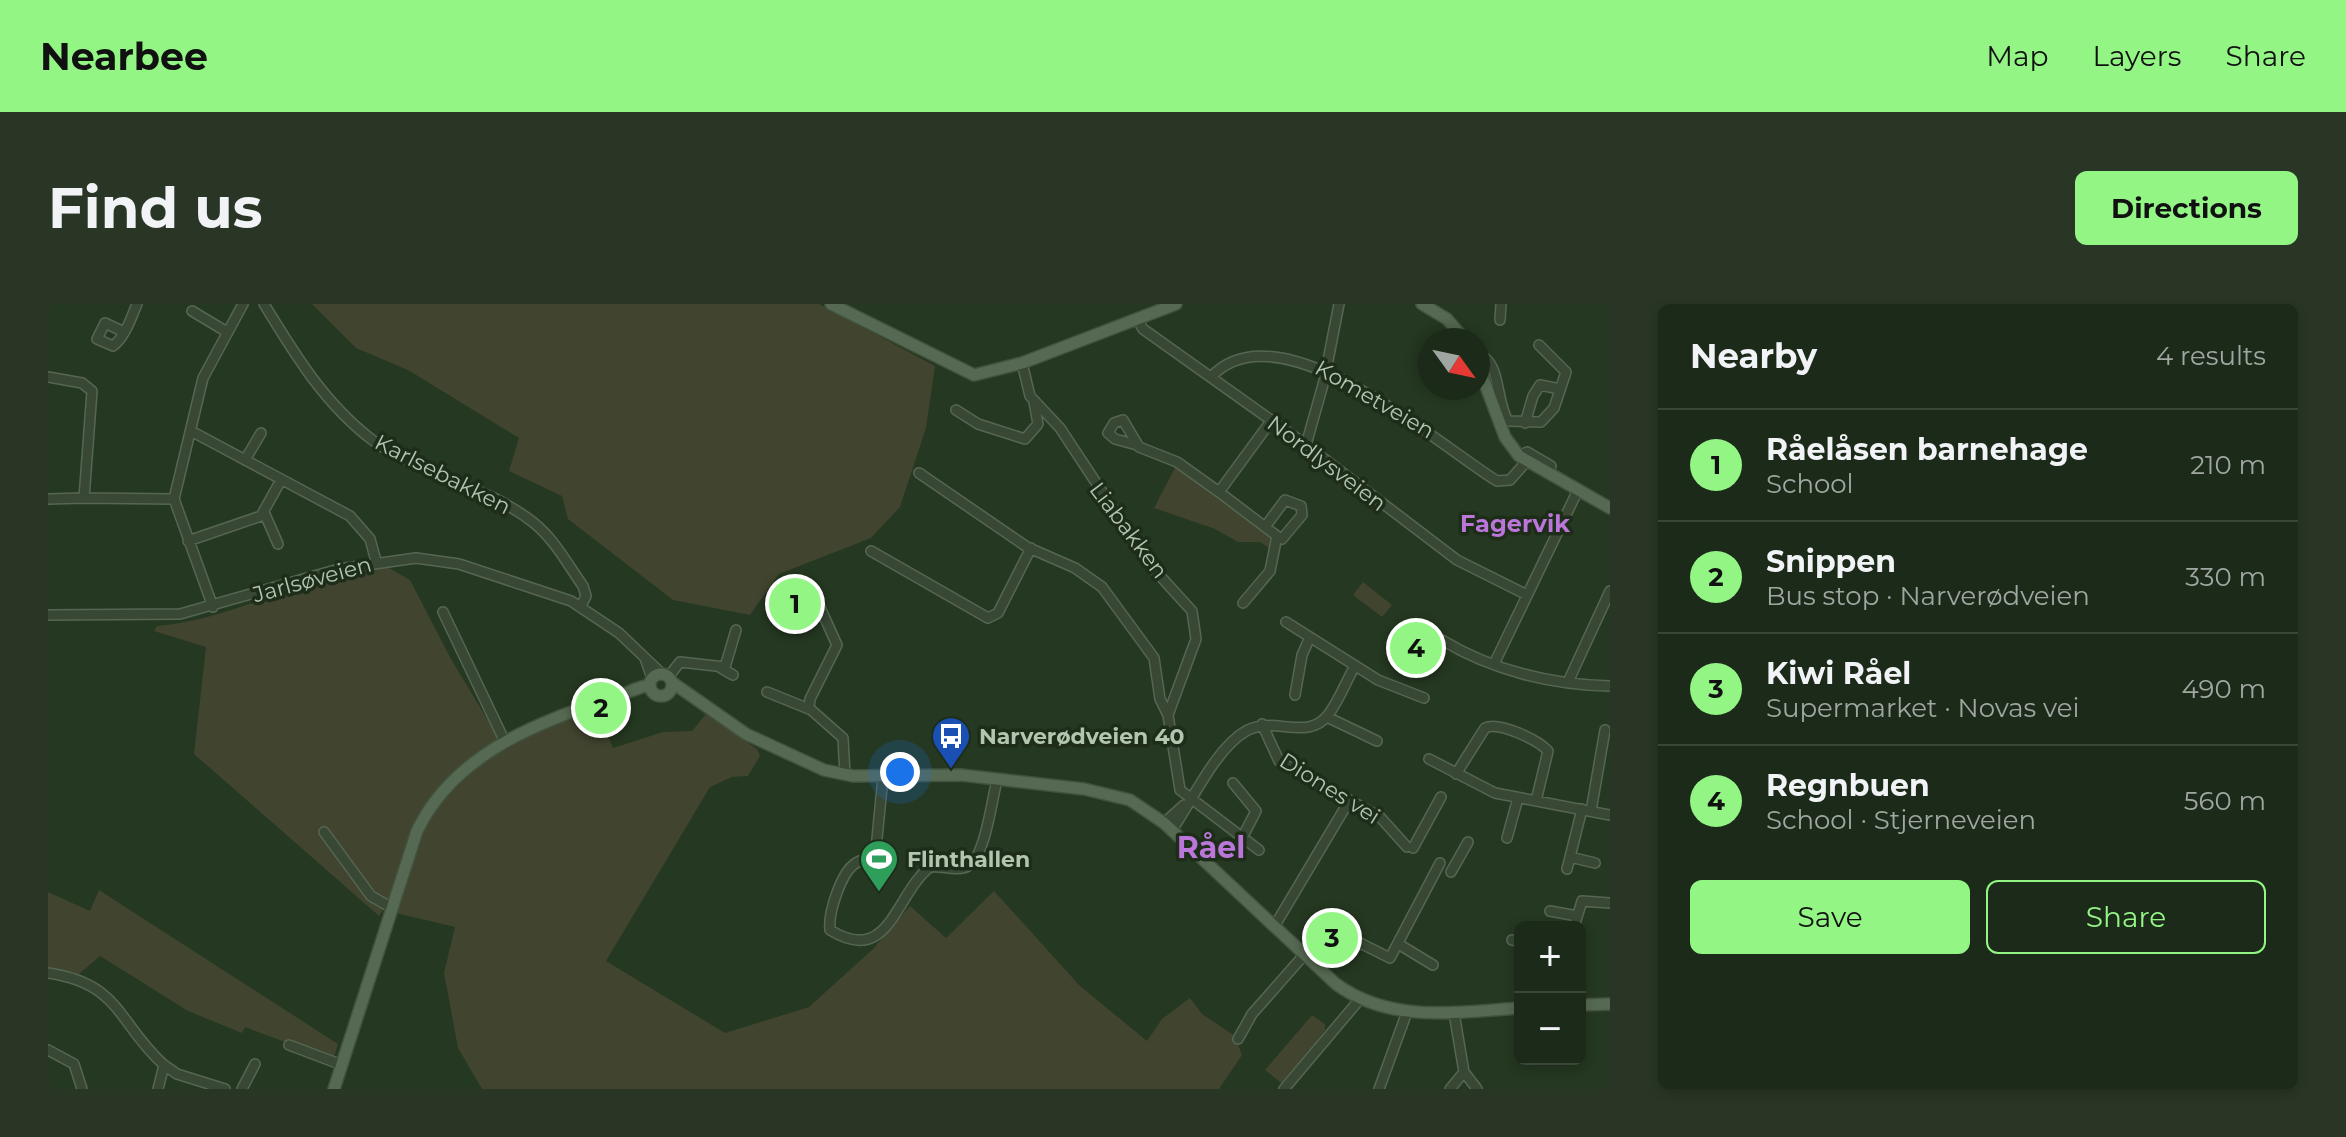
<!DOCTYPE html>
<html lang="en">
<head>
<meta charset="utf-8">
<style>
	:root { --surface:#1c2a19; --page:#293626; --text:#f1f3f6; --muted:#a0a7a2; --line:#3a4638; --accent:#92f584 }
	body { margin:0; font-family:Montserrat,sans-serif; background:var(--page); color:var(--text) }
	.controls { position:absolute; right:24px; bottom:24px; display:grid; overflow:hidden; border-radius:12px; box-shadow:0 4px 12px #0003 }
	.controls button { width:72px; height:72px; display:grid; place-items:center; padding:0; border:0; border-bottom:2px solid var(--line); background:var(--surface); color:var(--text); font:40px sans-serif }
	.compass { position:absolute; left:1370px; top:24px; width:72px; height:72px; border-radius:50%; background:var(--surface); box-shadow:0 4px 12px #0003; rotate:123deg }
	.you { position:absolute; left:852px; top:468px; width:28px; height:28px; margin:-20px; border:6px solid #fff; border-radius:50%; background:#1a73e8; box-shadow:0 0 0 12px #1a73e833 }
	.badge { display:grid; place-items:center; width:52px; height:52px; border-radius:50%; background:var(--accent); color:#111; font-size:26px; font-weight:700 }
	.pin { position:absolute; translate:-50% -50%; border:4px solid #fff; box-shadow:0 2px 8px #0006 }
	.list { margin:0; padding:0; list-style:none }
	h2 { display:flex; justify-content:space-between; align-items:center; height:104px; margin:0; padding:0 32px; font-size:34px }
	h2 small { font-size:26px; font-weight:400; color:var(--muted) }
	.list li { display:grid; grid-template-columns:52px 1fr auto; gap:24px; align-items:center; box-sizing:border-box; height:112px; padding:0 32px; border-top:2px solid var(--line) }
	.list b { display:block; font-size:30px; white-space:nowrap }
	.list p { margin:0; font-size:26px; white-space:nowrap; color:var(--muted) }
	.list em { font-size:26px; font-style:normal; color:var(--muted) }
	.actions { display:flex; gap:16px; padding:24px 32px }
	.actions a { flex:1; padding:18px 0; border:2px solid var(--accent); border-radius:12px; text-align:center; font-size:28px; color:var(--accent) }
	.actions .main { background:var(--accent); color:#111 }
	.map { position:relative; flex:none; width:1562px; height:785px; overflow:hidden; border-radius:12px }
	header { display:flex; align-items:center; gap:48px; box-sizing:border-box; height:112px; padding:0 40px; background:var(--accent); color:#111 }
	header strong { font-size:38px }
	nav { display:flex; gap:44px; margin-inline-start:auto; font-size:28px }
	.intro { display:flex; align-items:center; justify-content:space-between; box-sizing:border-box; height:192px; padding:0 48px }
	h1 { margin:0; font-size:56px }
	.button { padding:20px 36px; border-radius:12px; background:var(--accent); color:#111; font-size:28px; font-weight:700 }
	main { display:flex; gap:48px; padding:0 48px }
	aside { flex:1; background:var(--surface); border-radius:12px; box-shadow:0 4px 12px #0003 }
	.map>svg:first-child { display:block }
	.green { fill:#41442e }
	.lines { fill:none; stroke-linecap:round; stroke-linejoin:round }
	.minor-casing { stroke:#556652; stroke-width:12 }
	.major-casing { stroke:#41523e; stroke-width:14 }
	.minor { stroke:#384835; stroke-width:9 }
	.major { stroke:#566952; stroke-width:11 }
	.labels { text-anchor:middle; stroke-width:7; stroke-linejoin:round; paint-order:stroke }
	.street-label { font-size:22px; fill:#b2c5af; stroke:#1d2d1a }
	.poi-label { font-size:22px; font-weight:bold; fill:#b2c5af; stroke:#1d2d1a; text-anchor:start }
	.neighbourhood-label { font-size:24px; font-weight:bold; fill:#ba76d8; stroke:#1d2d1a }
	.district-label { font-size:30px; font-weight:bold; fill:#ba76d8; stroke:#1d2d1a }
</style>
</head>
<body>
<header>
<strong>Nearbee</strong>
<nav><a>Map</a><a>Layers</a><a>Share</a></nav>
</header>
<div class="intro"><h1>Find us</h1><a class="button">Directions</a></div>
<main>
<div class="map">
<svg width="1562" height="785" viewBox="0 0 1562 785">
	<rect width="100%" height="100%" fill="#253821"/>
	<path class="green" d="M264,0H771L887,62L878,124L852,203L823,234L731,270L702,311L625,296L520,215L514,192L461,167L471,134L360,66L308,44Z
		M1128,162L1226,232L1224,246L1212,238H1190L1167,225L1106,204Z
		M339,263L362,276L403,355L458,446L482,430L549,406L565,444L615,428L644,427L658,410L709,445L712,452L700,472L684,473L662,483L558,657L677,729L761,703L825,645L862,602L898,634L946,587L1032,682L1099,737L1114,715L1142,694L1154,710L1187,732L1194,751L1171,785H434L410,744L396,669L407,623L335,606L331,612L146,450L158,343L106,327L109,322C189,315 259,269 339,263Z
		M1315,278L1344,301L1334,313L1305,291Z
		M51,586L290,740L285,756L197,723L194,729L140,707L52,652L30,671L0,665V588L42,607Z
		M1264,711L1277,720V726L1237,782L1217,766Z"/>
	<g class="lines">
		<g class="minor-casing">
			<path id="minor" d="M216,0C247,51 278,102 327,138C376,172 438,181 486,219C507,236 520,261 535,282L538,292L533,302
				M144,7L179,28
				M1089,15L1095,25L1258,141L1409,256L1479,291
				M1452,16L1453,0
				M76,28L57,19L49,35L65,42C77,33 83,14 89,0
				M1437,54C1452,65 1449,100 1460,117L1493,118L1506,104L1518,68L1491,41
				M974,59L982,92L1012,124L1103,262L1144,307L1148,335L1120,411L1132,486L1211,546
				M0,73L34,79L44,87L36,194L126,195
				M1163,73C1230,0 1388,139 1449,177L1462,176L1478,158
				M908,106L930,120L977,135L990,120L986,98
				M1477,119L1485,92L1492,81L1512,85
				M143,127L302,212L322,235L328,257
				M1089,141L1067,135L1060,129L1066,119L1075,116L1091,143L1129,158L1171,188L1223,117
				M1258,141L1276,77L1291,0
				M1471,152L1479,148L1503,162
				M197,156L213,129
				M871,169L979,243L1027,264L1054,283L1106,354L1112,395L1120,411
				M1171,188L1229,232L1234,235L1254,211L1253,202L1237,196L1217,223
				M0,195L36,194
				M216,208L230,240
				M140,237L213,212L233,176
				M823,247L940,314L950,309L983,244
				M767,292L789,341L762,395L761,404L795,434L797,471
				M1195,299L1222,267L1229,232
				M165,303L126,195L155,74L195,0
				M395,308L457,438
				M0,311L132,310L291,265L368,254L411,260L523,297L571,329L614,370
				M1238,318L1330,376L1376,394
				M1394,336C1443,366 1504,381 1562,382
				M598,357L604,374
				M1446,360L1530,186
				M673,364L685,371
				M621,372L632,358L677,363L688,326
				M1520,378L1562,287
				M719,388L761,405
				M1247,391L1254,351L1262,333
				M1279,413L1329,437
				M1214,420L1231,457L1332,513L1359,543
				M1381,455L1447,489L1562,511
				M1408,470L1437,424C1451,417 1490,436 1500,447L1488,497
				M835,473L827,555C820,555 814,555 808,559C793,568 780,609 782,626C842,663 847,590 882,563C893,561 910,568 920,562C937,554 944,495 949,476
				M1185,479L1208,507L1193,536
				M1543,507L1557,426
				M1116,519L1136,501
				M1124,526C1144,497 1168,444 1198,427C1225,411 1259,438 1280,411C1291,397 1298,377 1307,362
				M276,528L323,592L344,604
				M1459,534L1470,494
				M1365,544L1393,493
				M1522,553L1547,559
				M1519,565L1534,505
				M1403,568L1420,538
				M1502,607L1529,612
				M1226,623L1301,497
				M1526,623L1534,597L1562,599
				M1464,636L1472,637
				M1312,639L1342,654L1392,559
				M1352,641L1385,661
				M0,669C74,680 69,719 116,761L129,770L177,785
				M1406,709L1416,768L1429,785
				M1190,735L1204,710L1256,651
				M241,741L294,761
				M0,746L26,760L34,785
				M110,785L116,761
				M194,785L207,760
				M1236,785L1312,695
				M1331,785L1359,708
				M1402,785L1416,768"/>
		</g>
		<g class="major-casing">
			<path id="major" d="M783,0L926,71L974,59L1128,0
				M1374,0L1399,15L1417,36
				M1430,61L1457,133L1471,152L1562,204
				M602 381a11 11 0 1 1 22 0a11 11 0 1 1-22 0Z
				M625,379L698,430L776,466L805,472L913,471L1036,485L1082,496L1116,519L1288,680C1343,720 1409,708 1472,704
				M1532,701L1562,700
				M286,785L369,527C406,450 491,417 567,393C580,389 589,383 602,381"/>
		</g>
		<use href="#minor" class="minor"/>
		<use href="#major" class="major"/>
	</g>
	<defs>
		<g id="bus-pin" transform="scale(2)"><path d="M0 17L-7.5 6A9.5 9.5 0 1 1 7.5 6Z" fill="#1a4fb4" stroke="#1d2d1a"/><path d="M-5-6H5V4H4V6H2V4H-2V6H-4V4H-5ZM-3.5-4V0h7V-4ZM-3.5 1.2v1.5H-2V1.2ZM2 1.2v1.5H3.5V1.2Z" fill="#fff"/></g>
		<g id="stadium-pin" transform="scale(2)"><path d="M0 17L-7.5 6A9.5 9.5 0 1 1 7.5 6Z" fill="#2e9e5b" stroke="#1d2d1a"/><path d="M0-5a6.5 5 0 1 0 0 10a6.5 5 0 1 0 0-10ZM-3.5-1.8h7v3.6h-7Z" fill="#fff"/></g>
	</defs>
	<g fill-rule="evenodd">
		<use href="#bus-pin" x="903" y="432"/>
		<use href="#stadium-pin" x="831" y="555"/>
	</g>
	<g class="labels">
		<g class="street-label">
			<text transform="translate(1327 95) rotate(30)" y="8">Kometveien</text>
			<text transform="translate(1279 159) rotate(37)" y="8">Nordlysveien</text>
			<text transform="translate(395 170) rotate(27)" y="8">Karlsebakken</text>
			<text transform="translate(1081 226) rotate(53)" y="8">Liabakken</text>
			<text transform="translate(264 275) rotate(-15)" y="8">Jarlsøveien</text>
			<text transform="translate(1282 484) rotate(32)" y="8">Diones vei</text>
		</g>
		<g class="poi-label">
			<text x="931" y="440">Narverødveien 40</text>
			<text x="859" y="563">Flinthallen</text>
		</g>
		<g class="neighbourhood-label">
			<text x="1467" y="228">Fagervik</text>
		</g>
		<g class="district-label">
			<text x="1163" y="554">Råel</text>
		</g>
	</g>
</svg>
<div class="controls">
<button>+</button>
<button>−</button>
</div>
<svg class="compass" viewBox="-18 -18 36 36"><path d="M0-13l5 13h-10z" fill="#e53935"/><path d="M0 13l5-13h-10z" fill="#a0a7a2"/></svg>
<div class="you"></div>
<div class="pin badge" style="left:747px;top:300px">1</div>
<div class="pin badge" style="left:553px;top:404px">2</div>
<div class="pin badge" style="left:1284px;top:634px">3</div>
<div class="pin badge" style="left:1368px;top:344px">4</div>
</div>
<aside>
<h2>Nearby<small>4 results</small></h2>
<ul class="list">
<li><span class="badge">1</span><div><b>Råelåsen barnehage</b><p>School</p></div><em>210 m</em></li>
<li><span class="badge">2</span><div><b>Snippen</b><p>Bus stop · Narverødveien</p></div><em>330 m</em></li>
<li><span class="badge">3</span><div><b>Kiwi Råel</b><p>Supermarket · Novas vei</p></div><em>490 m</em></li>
<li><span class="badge">4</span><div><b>Regnbuen</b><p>School · Stjerneveien</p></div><em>560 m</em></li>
</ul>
<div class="actions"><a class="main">Save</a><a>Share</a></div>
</aside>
</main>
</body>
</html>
